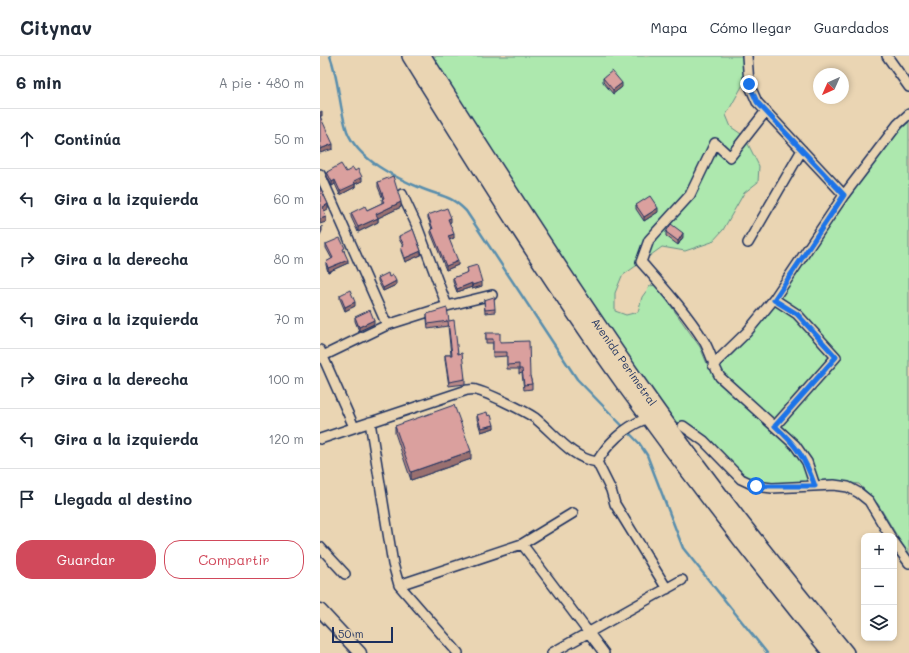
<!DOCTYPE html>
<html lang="es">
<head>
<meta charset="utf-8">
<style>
	:root { --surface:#fff; --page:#f2f2f3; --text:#1f2937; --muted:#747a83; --line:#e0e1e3; --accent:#d1495b }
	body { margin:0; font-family:Mali,sans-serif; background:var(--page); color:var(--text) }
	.controls { position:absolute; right:12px; bottom:12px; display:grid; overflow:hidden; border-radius:8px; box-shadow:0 2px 6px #0003 }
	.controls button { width:36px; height:36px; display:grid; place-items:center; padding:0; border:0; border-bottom:1px solid var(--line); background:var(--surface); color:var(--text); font:20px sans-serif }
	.compass { position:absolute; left:493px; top:12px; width:36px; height:36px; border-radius:50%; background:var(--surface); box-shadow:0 2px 6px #0003; rotate:225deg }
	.scale { position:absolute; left:12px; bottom:10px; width:61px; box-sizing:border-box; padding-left:4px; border:2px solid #1b2f5e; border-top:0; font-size:11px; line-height:14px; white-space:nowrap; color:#1b2f5e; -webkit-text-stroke:3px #ead5b3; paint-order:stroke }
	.stop { position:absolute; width:12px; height:12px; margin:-9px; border:3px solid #1a73e8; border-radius:50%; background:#fff }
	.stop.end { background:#1a73e8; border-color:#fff; box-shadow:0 1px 4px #0008 }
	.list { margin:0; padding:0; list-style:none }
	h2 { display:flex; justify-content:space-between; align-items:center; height:52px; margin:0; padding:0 16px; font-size:17px }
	h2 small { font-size:13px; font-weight:400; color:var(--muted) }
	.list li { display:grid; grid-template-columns:26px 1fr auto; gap:12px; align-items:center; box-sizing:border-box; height:60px; padding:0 16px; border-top:1px solid var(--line) }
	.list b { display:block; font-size:15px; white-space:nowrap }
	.list em { font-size:13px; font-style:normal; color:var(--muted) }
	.actions { display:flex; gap:8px; padding:12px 16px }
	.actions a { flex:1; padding:9px 0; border:1px solid var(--accent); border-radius:16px; text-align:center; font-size:14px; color:var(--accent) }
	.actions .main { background:var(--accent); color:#fff }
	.icon { flex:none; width:22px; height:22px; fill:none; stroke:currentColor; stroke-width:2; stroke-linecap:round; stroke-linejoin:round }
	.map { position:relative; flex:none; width:589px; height:597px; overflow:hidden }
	header { display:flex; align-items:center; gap:24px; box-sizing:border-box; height:56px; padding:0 20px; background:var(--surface); border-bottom:1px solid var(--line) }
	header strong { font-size:19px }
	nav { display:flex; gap:22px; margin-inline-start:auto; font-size:14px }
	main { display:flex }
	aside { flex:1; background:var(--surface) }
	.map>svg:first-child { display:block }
	.green { fill:#ade8ae; stroke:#648c86 }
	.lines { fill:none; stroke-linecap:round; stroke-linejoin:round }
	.stream { stroke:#598ead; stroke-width:2.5 }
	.minor-casing { stroke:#1b2f5e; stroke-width:12 }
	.tertiary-casing { stroke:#1b2f5e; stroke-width:15 }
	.primary-casing { stroke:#1b2f5e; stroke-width:18 }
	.minor { stroke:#ead5b3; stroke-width:9 }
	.tertiary { stroke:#ead5b3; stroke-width:12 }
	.primary { stroke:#ead5b3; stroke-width:15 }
	.wall { fill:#bb8a88; stroke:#1b2f5e }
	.shaded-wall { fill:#99706f; stroke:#1b2f5e }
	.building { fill:#daa09e; stroke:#1b2f5e }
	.route { stroke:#1a73e8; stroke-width:5 }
	.labels { text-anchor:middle; stroke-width:3; stroke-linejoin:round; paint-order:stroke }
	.street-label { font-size:11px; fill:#1b2f5e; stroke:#ead5b3 }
</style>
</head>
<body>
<header>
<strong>Citynav</strong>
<nav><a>Mapa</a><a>Cómo llegar</a><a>Guardados</a></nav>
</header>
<main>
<aside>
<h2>6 min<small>A pie · 480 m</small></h2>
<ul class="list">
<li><svg class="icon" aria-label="ahead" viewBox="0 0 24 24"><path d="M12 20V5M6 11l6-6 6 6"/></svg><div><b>Continúa</b></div><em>50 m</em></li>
<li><svg class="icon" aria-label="left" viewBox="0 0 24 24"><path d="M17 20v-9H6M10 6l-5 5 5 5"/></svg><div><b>Gira a la izquierda</b></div><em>60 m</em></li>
<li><svg class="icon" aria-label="right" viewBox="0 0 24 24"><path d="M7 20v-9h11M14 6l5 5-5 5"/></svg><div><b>Gira a la derecha</b></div><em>80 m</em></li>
<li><svg class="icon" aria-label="left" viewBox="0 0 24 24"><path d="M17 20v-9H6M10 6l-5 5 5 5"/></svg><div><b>Gira a la izquierda</b></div><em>70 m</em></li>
<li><svg class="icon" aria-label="right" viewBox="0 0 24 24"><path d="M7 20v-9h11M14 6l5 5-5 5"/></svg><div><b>Gira a la derecha</b></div><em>100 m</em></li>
<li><svg class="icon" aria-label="left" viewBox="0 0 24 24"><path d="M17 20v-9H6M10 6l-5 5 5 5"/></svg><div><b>Gira a la izquierda</b></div><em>120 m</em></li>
<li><svg class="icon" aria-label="arrive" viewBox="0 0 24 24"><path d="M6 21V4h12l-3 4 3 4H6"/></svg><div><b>Llegada al destino</b></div></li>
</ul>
<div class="actions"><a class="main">Guardar</a><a>Compartir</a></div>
</aside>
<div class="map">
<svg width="589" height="597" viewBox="0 0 589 597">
	<rect width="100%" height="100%" fill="#ead5b3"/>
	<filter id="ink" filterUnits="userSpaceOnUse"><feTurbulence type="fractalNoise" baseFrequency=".025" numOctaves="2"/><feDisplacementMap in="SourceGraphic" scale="8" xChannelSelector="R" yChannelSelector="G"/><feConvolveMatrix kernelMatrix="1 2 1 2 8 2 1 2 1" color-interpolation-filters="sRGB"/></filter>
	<g filter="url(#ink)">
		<path class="green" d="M105,0H423L425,25L406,59L411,71L424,80L439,110L438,126L424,137L403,174L392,186L365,195L342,191L302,220L295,237V255L306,259L318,256L322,241L330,230L336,229L380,291L388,310H400C460,256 496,183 545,120C559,101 571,82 589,66V500L558,448L539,428L509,424L462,428H445L432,424L374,380L354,375Z"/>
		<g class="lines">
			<path class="stream" d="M10,0C19,24 19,51 27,75C38,104 76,122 103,133C123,141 130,139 146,155L257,323L319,387L327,399L363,492L447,597"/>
			<g class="minor-casing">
				<path id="minor" d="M427,0L429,28L437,46L524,139
					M567,0L589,31
					M446,55L410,101L395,87L370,139L329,184L321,206C343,231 366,256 384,285C391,297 393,309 400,321L475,389L487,406L495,430
					M0,118L67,269
					M82,138L97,170L127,250
					M428,187L482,94
					M454,243L477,258L516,301L455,370
					M0,294L34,371
					M3,300L67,269L127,250L172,239
					M393,309L427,276L454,243L524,139L578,68L589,58
					M50,366L73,508L79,529L138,597
					M363,370L384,385L421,423L436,430L452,432L514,429L528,431L539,437L549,445L570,480
					M0,383L147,334C150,334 154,333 156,334C168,337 205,355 215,362C235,378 251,402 277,406C287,388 304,372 323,364
					M277,406L291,434L295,448L347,533
					M574,486L589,507
					M202,488L284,597
					M0,491L25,518
					M79,529L202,488L253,457
					M232,597L362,524"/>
			</g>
			<g class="tertiary-casing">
				<path id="tertiary" d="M0,554L40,597"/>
			</g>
			<g class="primary-casing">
				<path id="primary" d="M90,0C160,112 230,225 307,332C373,423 440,510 511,597
					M103,0C172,109 241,217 315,323C381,418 453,508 526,597"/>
			</g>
			<use href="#minor" class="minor"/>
			<use href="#tertiary" class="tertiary"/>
			<use href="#primary" class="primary"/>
		</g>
		<path class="wall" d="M283,22L302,31L293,38L283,26Z
			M35,115L42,125L35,128V131L20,139L15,128L12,130L7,120V116H26Z
			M58,126L81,151L58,162V166L38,176L31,161V157L47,154L62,147V143H63L58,131Z
			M316,149L338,156L324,165L316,153Z
			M108,159L131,166H129L134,182L129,184L138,209L126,214L111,177V173H112L108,162Z
			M346,176L363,181L358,189L346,180Z
			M79,180L101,199L85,206L81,195V191L83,190L79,183Z
			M6,188L25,195L24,196L28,207L8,216L6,209V206L12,203L6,192Z
			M147,212L162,230L152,233V231L137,236L133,226V222L147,217Z
			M69,221L76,229L63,235L58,225V222Z
			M20,239L35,250L25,255L20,243Z
			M164,244L175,253V256L165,257Z
			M107,258L129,265L145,323V328L129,330L125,304V299H131L128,270L108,273L107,263Z
			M35,261L54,268L39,275L35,265Z
			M166,277L180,286L210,320L212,328V333L204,334L202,317L199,318V313H187V300L173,301V287H166Z
			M157,359L168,360L174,372L161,376L157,363Z
			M75,370L151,403L91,424L75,377Z"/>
		<path class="shaded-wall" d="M302,27V31L293,38V34Z
			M2,55V60H0V56Z
			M13,88V93L0,97V93Z
			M42,121V125L35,128V131L20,139V135L34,125Z
			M15,124V128L12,130V126Z
			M81,146V151L56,163V158Z
			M8,148V153L3,156V151Z
			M338,152V156L324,165V161Z
			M6,161V166L0,168V163Z
			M58,162V166L38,176V171Z
			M131,162V166L128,167V163Z
			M2,170V175L0,179V174Z
			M363,177V181L358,189V185Z
			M134,178V182L128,184V180Z
			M101,195V199L85,206V202Z
			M28,204V207L8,216V212Z
			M138,205V209L126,214V210Z
			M76,225V229L63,235V232Z
			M162,226V230L152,233V229Z
			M152,227V231L137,236V233Z
			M35,246V250L25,255V251Z
			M54,264V268L39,275V271Z
			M174,369V372L161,376V372Z
			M151,395V403L91,424V416Z"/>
		<path class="building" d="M292,15L302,27L293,34L283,22Z
			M0,60L13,88L0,93Z
			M21,108L26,116L33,112L35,115L38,113L42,121L34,125L35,128L20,135L15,124L12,126L7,116Z
			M73,120L81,146L56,158L58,162L38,171L31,157L45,150L47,154L64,146L62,143L64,142L58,126Z
			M0,131L8,148L3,151L6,161L0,163Z
			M330,140L338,152L324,161L316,149Z
			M127,152L131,162L128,163L134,178L128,180L138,205L126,210L111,173H113L108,159Z
			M351,168L363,177L358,185L346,176Z
			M93,173L101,195L85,202L81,191L84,189L79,180Z
			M20,182L25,192L23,193L28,204L8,212L6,206L13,202L6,188Z
			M157,209L162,226L152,229V227L137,233L133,222L148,216L147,212Z
			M68,217L69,221L73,219L76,225L63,232L58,222Z
			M30,234L35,246L25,251L20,239Z
			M174,241L175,253L165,254L164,244Z
			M127,252L129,265L134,264L138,298L142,297L145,323L129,326L125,299H132L128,265L108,268L107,258Z
			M50,254L54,264L39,271L35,261Z
			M166,277H180V286L209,285L210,320L212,328L204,329L202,313H199V308L187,309V296H173V283H166Z
			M134,349L151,395L91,416L75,370Z
			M167,356L168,360L171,359L174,369L161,372L157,359Z"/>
	</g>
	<g class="lines" filter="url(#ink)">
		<path class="route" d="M429,28L437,46L524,139L454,244L477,258L516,301L455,370C477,390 485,402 495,430H436"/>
	</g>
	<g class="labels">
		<g class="street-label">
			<text transform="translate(304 306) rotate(55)" y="4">Avenida Perimetral</text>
		</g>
	</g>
</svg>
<div class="controls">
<button>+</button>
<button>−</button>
<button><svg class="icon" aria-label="layers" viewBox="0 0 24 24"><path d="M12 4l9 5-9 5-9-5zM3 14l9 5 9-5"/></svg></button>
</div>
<svg class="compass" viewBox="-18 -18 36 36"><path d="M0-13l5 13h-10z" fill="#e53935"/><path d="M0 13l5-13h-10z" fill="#747a83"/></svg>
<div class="scale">50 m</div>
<div class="stop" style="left:436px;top:430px"></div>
<div class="stop end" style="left:429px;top:28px"></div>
</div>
</main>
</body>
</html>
